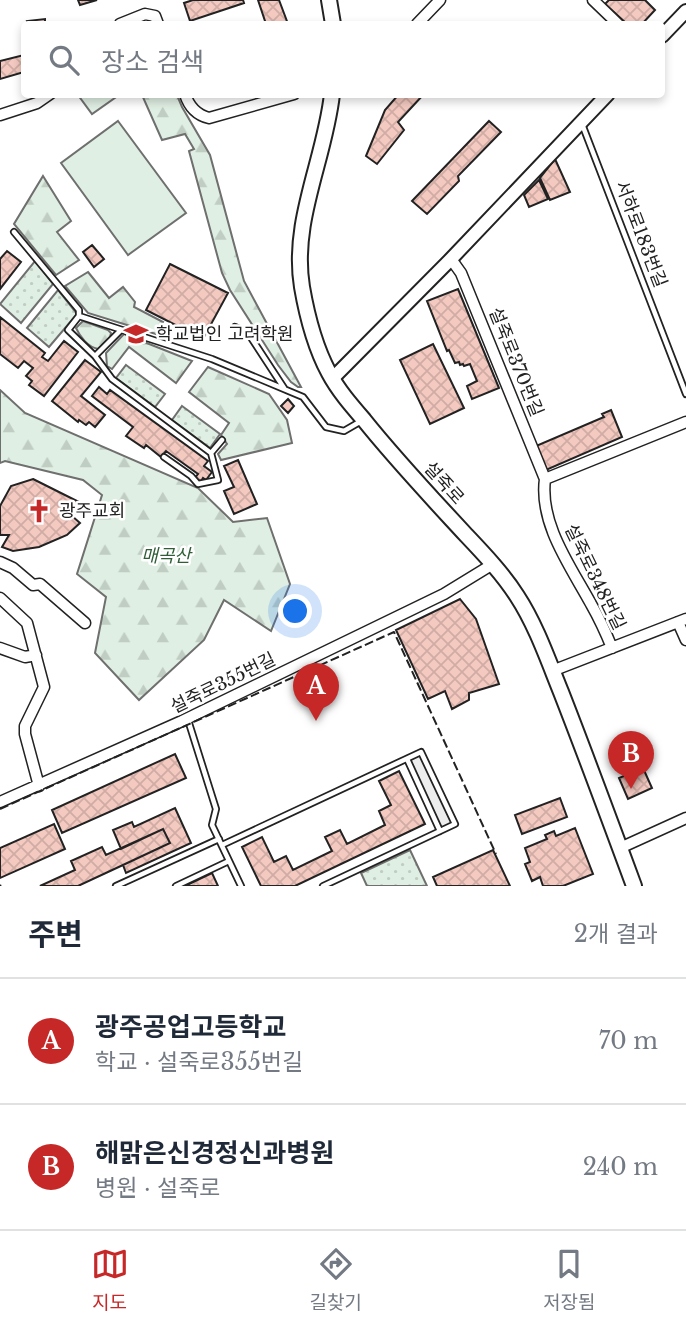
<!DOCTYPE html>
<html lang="ko">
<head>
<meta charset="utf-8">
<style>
	:root { --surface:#fff; --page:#f6f6f7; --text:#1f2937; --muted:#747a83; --line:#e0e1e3; --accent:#c62828 }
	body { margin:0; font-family:"Libre Baskerville","Noto Sans KR",serif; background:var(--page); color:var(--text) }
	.you { position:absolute; left:296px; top:612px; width:24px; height:24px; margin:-18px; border:5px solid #fff; border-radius:50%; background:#1a73e8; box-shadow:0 0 0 10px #1a73e833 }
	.badge { display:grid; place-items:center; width:46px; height:46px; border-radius:50%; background:var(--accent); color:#fff; font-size:23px; font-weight:700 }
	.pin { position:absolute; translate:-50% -58px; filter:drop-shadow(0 2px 4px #0008) }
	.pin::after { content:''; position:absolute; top:37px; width:24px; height:21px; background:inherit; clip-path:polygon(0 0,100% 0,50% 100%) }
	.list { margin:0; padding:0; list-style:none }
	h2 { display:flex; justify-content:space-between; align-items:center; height:91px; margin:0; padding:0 28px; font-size:30px }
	h2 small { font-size:23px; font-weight:400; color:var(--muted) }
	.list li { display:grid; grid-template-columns:46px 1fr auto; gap:21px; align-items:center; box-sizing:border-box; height:126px; padding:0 28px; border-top:2px solid var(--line) }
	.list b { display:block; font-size:26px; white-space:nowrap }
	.list p { margin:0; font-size:23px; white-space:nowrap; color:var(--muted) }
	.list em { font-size:23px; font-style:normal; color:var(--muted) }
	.icon { flex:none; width:38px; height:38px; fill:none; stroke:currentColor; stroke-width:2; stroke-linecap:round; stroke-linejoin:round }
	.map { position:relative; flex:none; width:686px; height:886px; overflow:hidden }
	.search { position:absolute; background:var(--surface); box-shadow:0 4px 10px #0003; left:21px; right:21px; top:21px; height:77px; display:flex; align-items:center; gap:18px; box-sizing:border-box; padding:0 24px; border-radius:7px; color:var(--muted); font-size:26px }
	.sheet { height:343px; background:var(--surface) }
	nav { display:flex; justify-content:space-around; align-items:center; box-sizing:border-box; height:98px; border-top:2px solid var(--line); background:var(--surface); font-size:19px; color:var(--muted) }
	nav a { display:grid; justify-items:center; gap:4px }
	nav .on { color:var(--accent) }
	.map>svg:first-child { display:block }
	.grass { fill:url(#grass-dots); stroke:#6f6f6f; stroke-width:2 }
	.forest { fill:url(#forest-firs); stroke:#6f6f6f; stroke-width:2 }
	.pitch { fill:#e0efe3; stroke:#6f6f6f; stroke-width:2 }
	.parking { fill:#ededed; stroke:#6f6f6f; stroke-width:2 }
	.building { fill:url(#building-cross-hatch); stroke:#222; stroke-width:2 }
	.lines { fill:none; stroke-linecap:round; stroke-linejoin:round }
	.service-casing { stroke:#222; stroke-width:8 }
	.minor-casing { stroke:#222; stroke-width:13 }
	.tertiary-casing { stroke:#222; stroke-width:16 }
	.secondary-casing { stroke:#222; stroke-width:18 }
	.service { stroke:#fff; stroke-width:4.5 }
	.minor { stroke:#fff; stroke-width:10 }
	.tertiary { stroke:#fff; stroke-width:12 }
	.secondary { stroke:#fff; stroke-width:14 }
	.fence { stroke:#222; stroke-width:2; stroke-dasharray:9 3.5; stroke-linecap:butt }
	.labels { text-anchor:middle; stroke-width:5; stroke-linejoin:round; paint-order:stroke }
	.street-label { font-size:18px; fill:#222; stroke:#fff }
	.poi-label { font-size:18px; fill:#222; stroke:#fff; text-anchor:start }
	.park-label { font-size:18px; font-style:italic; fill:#2f5e38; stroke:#fff }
</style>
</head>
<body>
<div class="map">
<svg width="686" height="886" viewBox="0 0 686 886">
	<defs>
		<pattern id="grass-dots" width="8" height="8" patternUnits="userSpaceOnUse" patternTransform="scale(1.75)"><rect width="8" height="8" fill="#e0efe3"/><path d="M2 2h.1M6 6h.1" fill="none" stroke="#c0cdc2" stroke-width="1.8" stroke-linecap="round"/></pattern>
		<pattern id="forest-firs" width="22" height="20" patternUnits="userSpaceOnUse" patternTransform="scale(1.75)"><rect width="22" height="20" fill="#e0efe3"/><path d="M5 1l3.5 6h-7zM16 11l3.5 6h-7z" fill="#c0cdc2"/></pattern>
		<pattern id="building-cross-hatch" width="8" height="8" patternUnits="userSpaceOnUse" patternTransform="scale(1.75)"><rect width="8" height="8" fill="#f3c9c0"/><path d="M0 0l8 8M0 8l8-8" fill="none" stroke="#d0aca5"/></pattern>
	</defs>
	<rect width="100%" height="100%" fill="#fff"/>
	<path class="grass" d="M35,261L53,284L21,323L0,304Z
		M58,290L77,314L49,347L27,328Z
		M126,365L165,394L155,407L116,378Z
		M182,406L220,434L210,448L172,420Z
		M410,850L427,886H367L361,873Z"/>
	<path class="forest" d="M142,95H177L182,107L210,155L244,281L301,387H298L291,382L278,365L230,290L222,273L189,151L194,149L185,134L162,140Z
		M43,176L71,221L57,232L79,260L56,275L14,224Z
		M88,272L109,298L123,287L135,302L134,307L163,322L156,334L88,313L65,286Z
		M83,321L108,330L111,333L110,337L98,349C88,347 80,337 76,328Z
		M124,334L192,361L176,383L129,347L112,369L107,366L106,353Z
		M208,367L269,394L287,420L292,443L221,460L218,454L227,444L221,435L229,423L189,392Z
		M0,390L25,413L198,488L233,522L267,518L290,584L271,631L224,600L204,640L139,700L95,653L106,597L77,574L102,495L83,480L5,461L0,463Z"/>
	<path class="pitch" d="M78,95H119L92,114Z
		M118,121L186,213L128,255L61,163Z"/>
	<path class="parking" d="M421,752L455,824L440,831L407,759Z"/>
	<path class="building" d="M78,0H97L80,5Z
		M193,0H243L244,3L190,21L184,3Z
		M258,0H279L288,24H266Z
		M609,0H645L655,10L642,24H627L605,4Z
		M45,19V24H28L27,21Z
		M24,55V72L0,79V61Z
		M399,94H424L398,122L404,130L377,164L366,156L385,110Z
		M489,121L501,132L458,176L459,181L427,214L412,201Z
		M555,159L570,192L550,200L540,178Z
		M539,180L548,199L529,207L524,195Z
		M92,245L104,259L94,267L83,252Z
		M7,251L21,262L0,289V259Z
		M170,264L228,293L203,339L146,310Z
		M458,289L499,388L472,399L467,386L477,381L470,364L464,366L463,364L460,365L459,362L455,363L449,350L447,351L427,301Z
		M0,317L45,353L42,357L48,361L64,341L78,352L44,396L29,385L32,381L26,376L33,368L24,361L18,368L0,354Z
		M433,344L464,408L430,424L400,360Z
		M85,360L101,372L81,396L105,415L95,427L89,422L86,425L79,420L78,422L52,401Z
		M99,387L107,394L110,390L208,461L204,466L212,472L206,480L203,478L200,483L194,479L198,474L166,451L161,457L146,445L144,448L126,436L133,427L92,396Z
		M288,399L294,406L288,413L281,406Z
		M611,410L622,437L546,470L536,446L604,417L602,414Z
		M238,460L257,504L234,514L224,491L234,487L224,466Z
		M33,479L85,505L72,516L80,523L67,535L39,547L13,551L2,547L9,535H0V506L11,486Z
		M460,599L476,619L499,684L469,693V700L452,709L445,691L428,699L396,630Z
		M175,754L186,778L62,833L52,810Z
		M643,768L652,788L628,799L619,778Z
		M399,771L425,824L295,886H261L242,847L262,837L274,862L286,856L293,870L332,851L325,837L340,830L347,844L385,825L379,811L391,805L379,781Z
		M560,798L567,817L522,834L515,815Z
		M175,808L191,843L126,873L123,865L170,843L163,829L121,849L113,830L132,822L134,827Z
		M54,824L65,849L0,878V848Z
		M575,828L593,874L563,886H543L540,877L532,881L525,864L530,862L525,848L547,839L545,835L554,831L556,836Z
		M163,829L170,843L123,865L78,886H40L75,870L71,861L102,847L106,855Z
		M493,850L510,886H437L433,877Z
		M212,873L218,886H185Z
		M212,873L218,886H185Z"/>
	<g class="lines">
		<g class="service-casing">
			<path id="service" d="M582,124L686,394
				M14,232L79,310V316L212,359L303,397L326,427L344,431L363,420
				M79,316L68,330L95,356L112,379L211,453L218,480L198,484L191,476L164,457
				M235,327L248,333L284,388
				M95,356L121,330
				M211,453L222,440
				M188,720L216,809L212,825L241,886
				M407,759L440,831
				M222,845L421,752L455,824L323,886
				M116,886L219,839
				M176,886L229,861"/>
		</g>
		<g class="minor-casing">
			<path id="minor" d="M593,0L618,24
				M120,24L145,14L155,16L158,24
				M417,24L440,0
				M185,94C189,107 197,115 209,118L294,94
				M0,115L37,103L50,94
				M451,259L461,273L545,479
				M545,479C539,524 571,567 591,604C599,618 606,633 612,648
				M545,479L686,422
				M0,562L13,568L33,585L40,584L85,623
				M0,598L27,623L44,687L25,726V734L39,786
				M678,622L686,640
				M0,648L25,657L36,655
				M552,671L686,619
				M0,802L182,721L444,594L493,564
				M620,848L686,818"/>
		</g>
		<g class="tertiary-casing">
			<path id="tertiary" d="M662,36L686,11
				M332,379L451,259L608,94"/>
		</g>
		<g class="secondary-casing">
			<path id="secondary" d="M329,0L333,24
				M332,94C325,159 291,221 302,287C307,316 315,347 329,373C338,390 351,405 364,420C396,460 431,497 466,535C484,554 503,574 517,596C536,625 548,660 561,692C586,756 610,821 634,886"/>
		</g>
		<use href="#service" class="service"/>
		<use href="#minor" class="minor"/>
		<use href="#tertiary" class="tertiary"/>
		<use href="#secondary" class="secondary"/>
		<path class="fence" d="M0,809L394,632L496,854
			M0,885L1,886"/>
	</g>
	<defs>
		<g id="school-bare" transform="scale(1.89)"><path d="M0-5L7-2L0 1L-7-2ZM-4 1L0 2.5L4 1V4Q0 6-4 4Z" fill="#c62828" stroke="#fff" stroke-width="2.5" paint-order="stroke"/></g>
		<g id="church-bare" transform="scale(1.89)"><path d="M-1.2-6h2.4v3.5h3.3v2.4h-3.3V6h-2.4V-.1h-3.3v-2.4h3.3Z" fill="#c62828" stroke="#fff" stroke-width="2.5" paint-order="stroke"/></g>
	</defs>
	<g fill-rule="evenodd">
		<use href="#school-bare" x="136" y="334"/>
		<use href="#church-bare" x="39" y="511"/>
	</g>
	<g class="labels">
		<g class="street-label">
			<text transform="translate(641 234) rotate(69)" y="6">서하로183번길</text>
			<text transform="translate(516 362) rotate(68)" y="6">설죽로370번길</text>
			<text transform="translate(444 483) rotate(48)" y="6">설죽로</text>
			<text transform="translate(595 577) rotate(64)" y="6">설죽로348번길</text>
			<text transform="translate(223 683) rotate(-26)" y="6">설죽로355번길</text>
		</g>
		<g class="poi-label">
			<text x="156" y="340">학교법인 고려학원</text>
			<text x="59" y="517">광주교회</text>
		</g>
		<g class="park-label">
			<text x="166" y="562">매곡산</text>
		</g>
	</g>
</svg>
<div class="you"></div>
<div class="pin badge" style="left:316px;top:721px">A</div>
<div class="pin badge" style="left:631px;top:789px">B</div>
<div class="search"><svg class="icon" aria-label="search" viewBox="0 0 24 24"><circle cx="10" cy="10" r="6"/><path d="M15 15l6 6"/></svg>장소 검색</div>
</div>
<section class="sheet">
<h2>주변<small>2개 결과</small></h2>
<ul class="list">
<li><span class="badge">A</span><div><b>광주공업고등학교</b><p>학교 · 설죽로355번길</p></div><em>70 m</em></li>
<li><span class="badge">B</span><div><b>해맑은신경정신과병원</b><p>병원 · 설죽로</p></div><em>240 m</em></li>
</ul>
</section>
<nav>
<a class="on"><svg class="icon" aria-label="map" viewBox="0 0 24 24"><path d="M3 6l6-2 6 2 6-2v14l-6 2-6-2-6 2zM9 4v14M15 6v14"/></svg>지도</a>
<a><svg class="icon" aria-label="directions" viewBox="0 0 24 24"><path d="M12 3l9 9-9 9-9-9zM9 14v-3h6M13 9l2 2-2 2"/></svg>길찾기</a>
<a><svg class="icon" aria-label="saved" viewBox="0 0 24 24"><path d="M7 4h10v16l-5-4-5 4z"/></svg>저장됨</a>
</nav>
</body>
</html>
